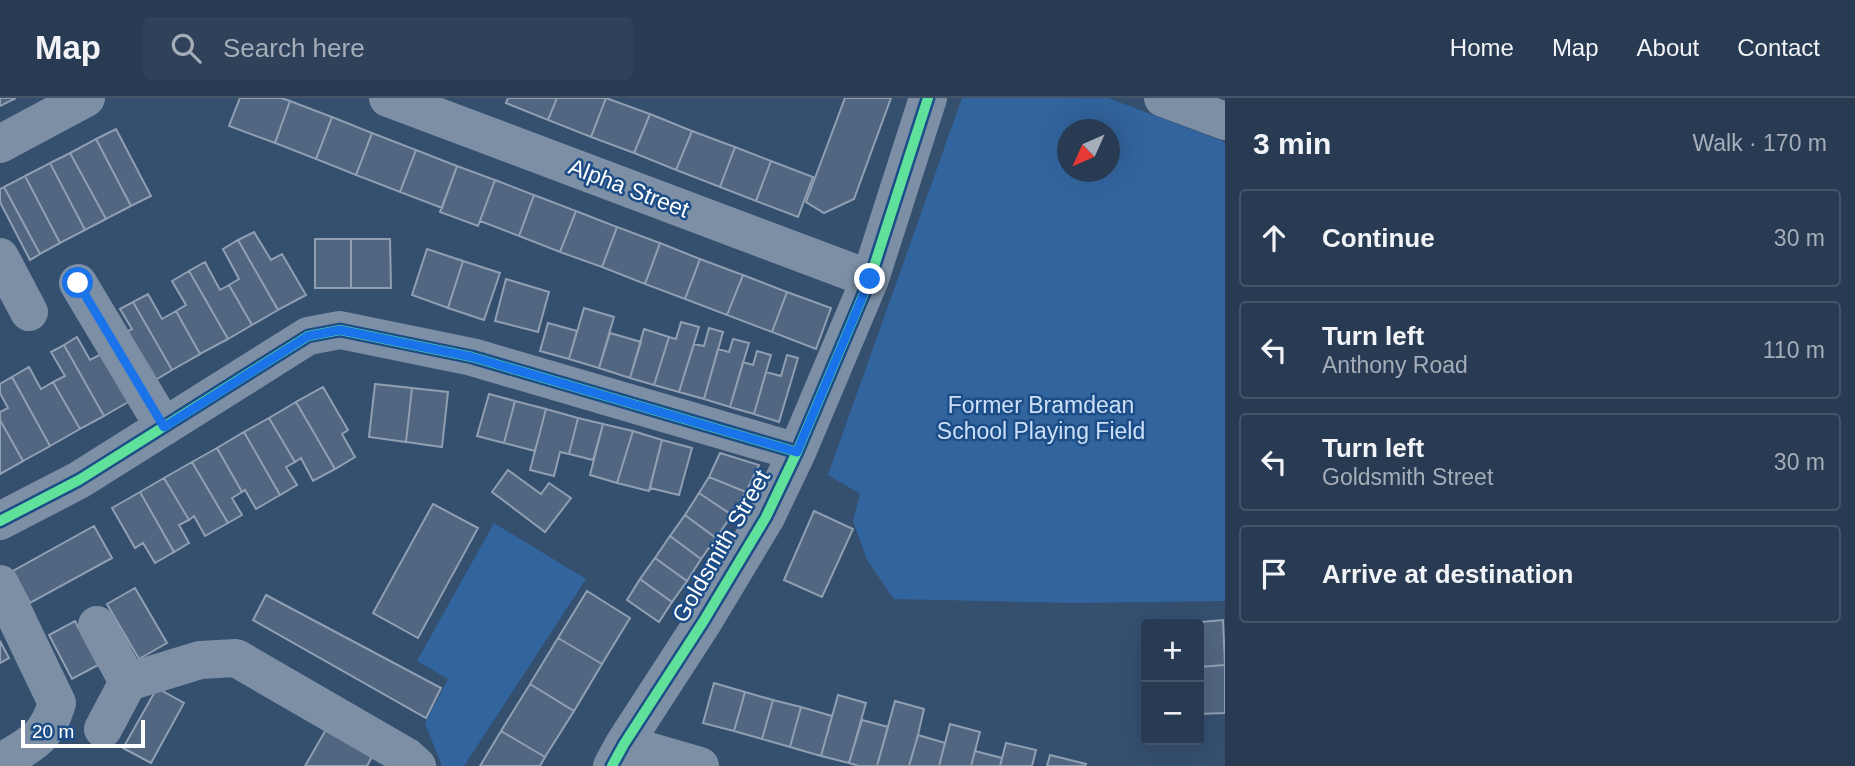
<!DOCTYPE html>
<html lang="en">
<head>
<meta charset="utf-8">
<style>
	:root { --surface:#283b53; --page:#30425a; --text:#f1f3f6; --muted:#a5adb8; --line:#44556a }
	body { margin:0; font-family:Helvetica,sans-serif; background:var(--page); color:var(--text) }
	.controls { position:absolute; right:21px; bottom:21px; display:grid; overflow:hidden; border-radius:7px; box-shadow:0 7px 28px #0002 }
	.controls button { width:63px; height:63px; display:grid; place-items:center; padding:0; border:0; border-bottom:2px solid var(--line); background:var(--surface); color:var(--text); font:35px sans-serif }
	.compass { position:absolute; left:1057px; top:21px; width:63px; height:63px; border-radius:50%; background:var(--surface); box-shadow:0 7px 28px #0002; rotate:225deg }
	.scale { position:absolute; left:21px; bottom:18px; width:124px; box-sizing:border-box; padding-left:7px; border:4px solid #fff; border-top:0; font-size:19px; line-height:24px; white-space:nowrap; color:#fff; -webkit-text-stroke:5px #1d4d87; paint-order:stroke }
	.stop { position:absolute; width:21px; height:21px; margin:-16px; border:5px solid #1a73e8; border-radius:50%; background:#fff }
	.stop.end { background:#1a73e8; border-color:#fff; box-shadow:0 2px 7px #0008 }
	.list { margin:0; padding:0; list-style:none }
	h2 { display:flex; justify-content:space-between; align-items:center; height:91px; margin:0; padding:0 28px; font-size:30px }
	h2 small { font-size:23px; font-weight:400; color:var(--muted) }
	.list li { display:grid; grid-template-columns:46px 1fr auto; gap:21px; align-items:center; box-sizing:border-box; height:98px; margin:0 14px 14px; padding:0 14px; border:2px solid var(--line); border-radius:7px }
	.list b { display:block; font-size:26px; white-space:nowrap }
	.list p { margin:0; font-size:23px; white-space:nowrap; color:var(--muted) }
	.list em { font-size:23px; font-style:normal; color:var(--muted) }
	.icon { flex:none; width:38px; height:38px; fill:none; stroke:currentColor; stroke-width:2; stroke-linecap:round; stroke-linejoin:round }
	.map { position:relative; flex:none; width:1225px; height:668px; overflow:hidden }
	header { display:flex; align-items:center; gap:42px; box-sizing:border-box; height:98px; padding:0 35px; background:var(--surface); border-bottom:2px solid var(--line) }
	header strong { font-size:33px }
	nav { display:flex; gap:38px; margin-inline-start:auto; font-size:24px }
	.search { width:490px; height:63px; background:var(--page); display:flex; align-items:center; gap:18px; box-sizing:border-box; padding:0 24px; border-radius:7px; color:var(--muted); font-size:26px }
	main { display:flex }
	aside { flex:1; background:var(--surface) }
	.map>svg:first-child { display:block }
	.green { fill:#32649d; fill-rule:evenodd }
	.building { fill:#516680; stroke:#909fb2; stroke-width:2 }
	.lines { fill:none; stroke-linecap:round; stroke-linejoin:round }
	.minor { stroke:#7c8fa5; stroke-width:38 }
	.cycleway-casing { stroke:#1d4d87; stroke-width:15 }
	.cycleway { stroke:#60e19b; stroke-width:10 }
	.route { stroke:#1a73e8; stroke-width:9 }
	.labels { text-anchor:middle; stroke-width:5; stroke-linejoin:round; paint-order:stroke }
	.street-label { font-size:23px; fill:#fff; stroke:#1d4d87 }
	.park-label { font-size:23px; fill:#cbe0f8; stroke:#1d4d87 }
</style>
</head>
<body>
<header>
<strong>Map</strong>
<div class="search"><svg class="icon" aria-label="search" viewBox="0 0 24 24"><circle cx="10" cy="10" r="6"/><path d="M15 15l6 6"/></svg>Search here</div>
<nav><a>Home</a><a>Map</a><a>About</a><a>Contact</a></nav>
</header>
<main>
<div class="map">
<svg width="1225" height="668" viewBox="0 0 1225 668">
	<rect width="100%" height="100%" fill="#354f6f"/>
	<path class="green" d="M962,0H1108L1225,44V503L1075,505L894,501L867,462L853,423L860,396L828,377ZM1068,32H1110V74H1068Z
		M494,425L586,481L464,668H442L425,625L448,581L417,563Z"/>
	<path class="building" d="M0,0H16L0,8Z
		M240,0H281L290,3L275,45L229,28Z
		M508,0H557L548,22L506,5Z
		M557,0H606L591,39L548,22Z
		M606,0L650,16L634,55L591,39Z
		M845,0H891L854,101L824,115L806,104Z
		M290,3L332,19L316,61L275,45Z
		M650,16L692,33L676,72L634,55Z
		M332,19L372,35L356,77L316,61Z
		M116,31L151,98L131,108L96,41Z
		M692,33L735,49L720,89L676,72Z
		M372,35L416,52L400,94L356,77Z
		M96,41L131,108L106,121L70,55Z
		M735,49L771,63L756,103L720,89Z
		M416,52L457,68L442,110L400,94Z
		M70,55L106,121L85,132L50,65Z
		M771,63L813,79L798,119L756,103Z
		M50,65L85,132L60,145L25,78Z
		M457,68L495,82L478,128L440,114Z
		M25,78L60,145L40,156L4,89Z
		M495,82L534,97L519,138L480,123Z
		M4,89L40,156L30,162L0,104V91Z
		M534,97L576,113L560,154L519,138Z
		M576,113L617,129L602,169L560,154Z
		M617,129L660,145L645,186L602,169Z
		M254,134L271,162L282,156L306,197L278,212L238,142Z
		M315,141H351V190H315Z
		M351,141H390L391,190H351Z
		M238,142L278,212L252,227L229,187L239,181L223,151Z
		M660,145L700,161L685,201L645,186Z
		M427,151L463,163L448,210L412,197Z
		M700,161L743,177L727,217L685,201Z
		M463,163L500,175L484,222L448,210Z
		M205,164L220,192L229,187L252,227L228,241L189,173Z
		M189,173L228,241L200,256L176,213L186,207L172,183Z
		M743,177L787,194L772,234L727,217Z
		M506,181L549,194L538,234L495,223Z
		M787,194L831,210L816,251L772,234Z
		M148,196L162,221L176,213L200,256L172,272L133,204Z
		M133,204L172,272L147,287L119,238L132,231L120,211Z
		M584,210L614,219L599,270L569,261Z
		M681,224L699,229L679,294L654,287L669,239L676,241Z
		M548,225L577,233L569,261L540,253Z
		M709,230L723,234L704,301L679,294L694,246L704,248Z
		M644,231L669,239L654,287L630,280Z
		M610,235L641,244L630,280L599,270Z
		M77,239L90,262L103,255L130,303L104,318L64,247Z
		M733,241L749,245L730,309L704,301L718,251L729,254Z
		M64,247L104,318L80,331L53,284L65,278L51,254Z
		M757,253L771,257L754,316L730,309L743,264L753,267Z
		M787,257L798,260L779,324L754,316L766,274L781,278Z
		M29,269L41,291L53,284L80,331L50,348L12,279Z
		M12,279L50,348L23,363L0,322V314L8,310L0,295V286Z
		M375,286L412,290L406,344L369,339Z
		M323,289L348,332L342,336L355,359L335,371L296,304Z
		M412,290L448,294L442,349L406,344Z
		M489,296L515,303L504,345L477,338Z
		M515,303L546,311L535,353L504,345Z
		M296,304L335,371L313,383L301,360L295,364L269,320Z
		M546,311L578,320L569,356L560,354L554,378L530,372Z
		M269,320L295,364L286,369L297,387L280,397L244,334Z
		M578,320L603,326L593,362L569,356Z
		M0,322L23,363L0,376Z
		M603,326L633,333L617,385L590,377Z
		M633,333L662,342L649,393L617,385Z
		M244,334L280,397L256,411L245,392L242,394L217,350Z
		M662,342L692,350L679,397L650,390Z
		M217,350L242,394L232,400L242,417L228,425L192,364Z
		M720,355L759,367L746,394L709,379Z
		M192,364L228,425L205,438L194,418L189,422L164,380Z
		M508,372L541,396L549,385L571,400L545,434L492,394Z
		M709,379L746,394L732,417L699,395Z
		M164,380L189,422L179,427L189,445L174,454L140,394Z
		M140,394L174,454L155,465L143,445L135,450L112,410Z
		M699,395L732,417L716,440L685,417Z
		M433,406L478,430L418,540L373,515Z
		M814,413L853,431L822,499L784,482Z
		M685,417L716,440L701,461L670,438Z
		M94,428L112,460L30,505L13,473Z
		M670,438L701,461L687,483L655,460Z
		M655,460L687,483L672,504L640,481Z
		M640,481L672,504L659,524L627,502Z
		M135,490L167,545L139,561L107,506Z
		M587,493L630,520L602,566L558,540Z
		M266,497L441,590L426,620L253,522Z
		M1223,522L1225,567L1199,569V526H1177Z
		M75,523L98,567L72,581L49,537Z
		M558,540L602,566L574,613L530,586Z
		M0,543L9,560L0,565Z
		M1225,567V615L1199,616V569Z
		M714,585L745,594L734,633L703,625Z
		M530,586L574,613L545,659L501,633Z
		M157,590L184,605L151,665L123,650Z
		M745,594L773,602L762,641L734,633Z
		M838,597L866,605L849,665L821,658Z
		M773,602L801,609L790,649L762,641Z
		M895,603L924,611L918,637L909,668H877Z
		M801,609L832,618L821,658L790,649Z
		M862,622L888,629L877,668H859L849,665Z
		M950,626L980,634L971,668H939Z
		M328,628L374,655L367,668H305Z
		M501,633L545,659L540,668H480Z
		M918,637L945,645L939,668H909Z
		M1006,645L1036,652L1032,668H1000Z
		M975,653L1002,660L1000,668H971Z
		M1050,657L1086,666L1085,668H1047Z"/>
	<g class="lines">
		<path class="minor" d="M388,0L870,181
			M1163,0L1225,23
			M0,46L86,0
			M0,159L29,214
			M78,185L164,329
			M0,423L79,382L308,238L340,232L472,259L797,354
			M0,486L57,605C46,642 30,646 0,665
			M97,527L128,584
			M103,631L128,584L200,562L236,560L407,659L417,668
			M624,646L700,668
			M612,668L624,646L703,524L766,419L797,354L870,181L928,0"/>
		<g class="cycleway-casing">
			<path id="cycleway" d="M0,423L79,382L308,238L340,232L472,259L797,354
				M612,668L624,646L703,524L766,419L797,354L870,181L928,0"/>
		</g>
		<use href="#cycleway" class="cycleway"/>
	</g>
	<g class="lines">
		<path class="route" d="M78,185L164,329L308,238L340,232L472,259L797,354L870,181"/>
	</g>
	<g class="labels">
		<g class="street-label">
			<text transform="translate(629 90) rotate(21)" y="8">Alpha Street</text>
			<text transform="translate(721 448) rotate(-60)" y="8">Goldsmith Street</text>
		</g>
		<g class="park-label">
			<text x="1041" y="315">Former Bramdean<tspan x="1041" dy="26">School Playing Field</tspan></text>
		</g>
	</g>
</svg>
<div class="controls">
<button>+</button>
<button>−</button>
</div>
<svg class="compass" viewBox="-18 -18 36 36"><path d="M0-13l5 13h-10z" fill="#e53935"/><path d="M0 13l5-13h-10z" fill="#a5adb8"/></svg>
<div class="scale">20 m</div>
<div class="stop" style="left:78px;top:185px"></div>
<div class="stop end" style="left:870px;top:181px"></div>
</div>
<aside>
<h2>3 min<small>Walk · 170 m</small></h2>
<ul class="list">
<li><svg class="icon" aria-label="ahead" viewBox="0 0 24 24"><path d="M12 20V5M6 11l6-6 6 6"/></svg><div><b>Continue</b></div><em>30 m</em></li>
<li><svg class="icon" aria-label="left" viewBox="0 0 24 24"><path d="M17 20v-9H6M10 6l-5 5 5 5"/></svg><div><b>Turn left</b><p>Anthony Road</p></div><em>110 m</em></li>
<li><svg class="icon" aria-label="left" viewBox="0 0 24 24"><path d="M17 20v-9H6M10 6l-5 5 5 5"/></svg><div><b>Turn left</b><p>Goldsmith Street</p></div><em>30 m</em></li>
<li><svg class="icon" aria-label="arrive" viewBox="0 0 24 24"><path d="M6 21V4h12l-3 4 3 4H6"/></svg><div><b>Arrive at destination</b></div></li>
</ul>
</aside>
</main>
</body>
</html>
